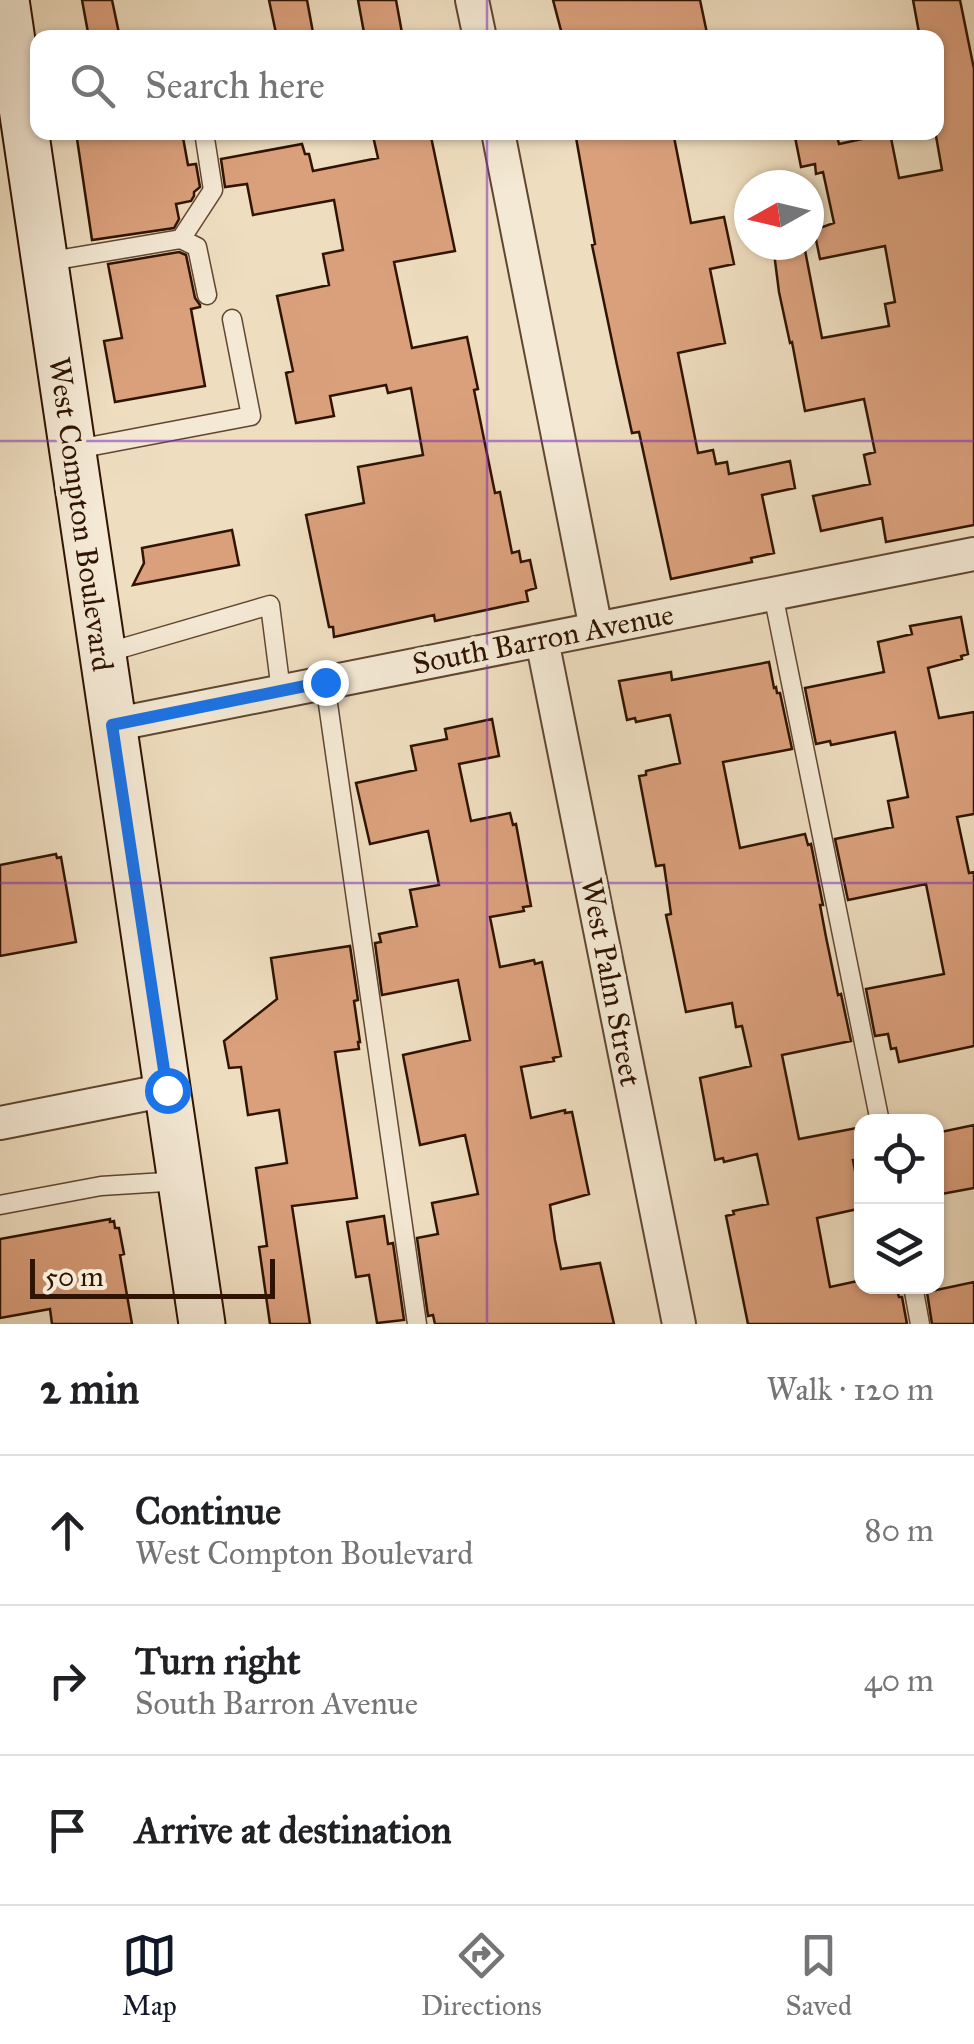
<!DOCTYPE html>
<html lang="en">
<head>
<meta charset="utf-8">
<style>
	:root { --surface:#fff; --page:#f2f2f2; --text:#202124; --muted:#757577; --line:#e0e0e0; --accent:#111827 }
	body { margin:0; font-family:"IM FELL Great Primer",serif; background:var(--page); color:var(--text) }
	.controls { position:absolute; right:30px; bottom:30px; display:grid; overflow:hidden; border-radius:20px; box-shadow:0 2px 8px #0004 }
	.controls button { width:90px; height:90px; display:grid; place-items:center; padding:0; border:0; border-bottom:2px solid var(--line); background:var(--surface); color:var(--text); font:50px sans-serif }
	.compass { position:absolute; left:734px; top:170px; width:90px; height:90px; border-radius:50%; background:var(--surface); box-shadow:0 2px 8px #0004; rotate:262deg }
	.scale { position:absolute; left:30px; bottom:25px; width:245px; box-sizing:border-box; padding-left:10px; border:5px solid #301300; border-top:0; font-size:28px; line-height:35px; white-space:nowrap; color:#301300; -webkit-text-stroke:8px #f4e9d5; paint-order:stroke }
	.stop { position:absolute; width:30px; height:30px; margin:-22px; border:8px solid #1a73e8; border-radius:50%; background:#fff }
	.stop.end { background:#1a73e8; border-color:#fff; box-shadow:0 2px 10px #0008 }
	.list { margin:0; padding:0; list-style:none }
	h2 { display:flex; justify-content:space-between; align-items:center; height:130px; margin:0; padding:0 40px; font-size:42px }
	h2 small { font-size:32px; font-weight:400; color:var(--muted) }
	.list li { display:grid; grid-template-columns:65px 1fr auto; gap:30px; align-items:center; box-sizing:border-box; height:150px; padding:0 40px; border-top:2px solid var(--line) }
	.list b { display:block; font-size:38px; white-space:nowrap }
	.list p { margin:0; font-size:32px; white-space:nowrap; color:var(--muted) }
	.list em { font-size:32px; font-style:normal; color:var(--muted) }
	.icon { flex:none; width:55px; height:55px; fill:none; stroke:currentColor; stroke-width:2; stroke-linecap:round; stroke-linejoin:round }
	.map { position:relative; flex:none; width:974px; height:1324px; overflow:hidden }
	.search { position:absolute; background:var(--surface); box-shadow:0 2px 8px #0004; left:30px; right:30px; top:30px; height:110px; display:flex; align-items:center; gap:25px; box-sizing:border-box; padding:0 35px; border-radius:20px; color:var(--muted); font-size:38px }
	.sheet { height:580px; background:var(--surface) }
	nav { display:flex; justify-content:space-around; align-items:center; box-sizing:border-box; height:140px; border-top:2px solid var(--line); background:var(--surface); font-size:28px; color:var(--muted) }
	nav a { display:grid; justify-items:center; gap:5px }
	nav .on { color:var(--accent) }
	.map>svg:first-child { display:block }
	.building { fill:#daa07c; stroke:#301300; stroke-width:2.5 }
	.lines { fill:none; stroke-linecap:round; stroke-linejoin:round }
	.service-casing { stroke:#604630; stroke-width:21 }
	.minor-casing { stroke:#604630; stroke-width:36 }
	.secondary-casing { stroke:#301300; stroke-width:49 }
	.service { stroke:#f4e9d5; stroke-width:18 }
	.minor { stroke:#f4e9d5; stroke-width:32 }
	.secondary { stroke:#f4e9d5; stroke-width:45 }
	.route { stroke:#1a73e8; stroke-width:12 }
	.grid { fill:none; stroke:#7b2cbf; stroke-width:2.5; stroke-opacity:0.55 }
	.labels { text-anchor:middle; stroke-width:9; stroke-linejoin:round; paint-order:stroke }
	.street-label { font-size:30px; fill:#301300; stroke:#f4e9d5 }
</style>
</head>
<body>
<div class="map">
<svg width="974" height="1324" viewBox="0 0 974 1324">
	<rect width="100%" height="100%" fill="#eeddbf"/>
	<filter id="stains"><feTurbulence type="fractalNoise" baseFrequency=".002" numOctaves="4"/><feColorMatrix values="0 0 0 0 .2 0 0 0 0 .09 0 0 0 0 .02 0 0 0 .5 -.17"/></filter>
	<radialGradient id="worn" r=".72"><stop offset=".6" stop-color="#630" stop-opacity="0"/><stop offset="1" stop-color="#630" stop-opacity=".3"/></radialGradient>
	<path class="building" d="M82,0H112L120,38H89Z
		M269,0H307L314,38H277Z
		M358,0H396L402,33L365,38Z
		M553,0H700L708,38H563Z
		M913,0H960L974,69V525L886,542L882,518L821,531L813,496L870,484L864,455L875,452L864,399L805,411L792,342L790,343L779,292L773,245H804L822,338L889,326L885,304L895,302L885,246L820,259L814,230L834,223L823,172L816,174L815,164L801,167L794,132H836L839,144L890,133L899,178L942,170L936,136V38H920Z
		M76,132H182L188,165L196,164L200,187L194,192V196L191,201L176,204L179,219L174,228L92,240Z
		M393,132H430L455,251L394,262L412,348L467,337L478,389L474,390L495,493L500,492L512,553L519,551L521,562L530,560L536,588L526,591L528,601L435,621L434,615L334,637L333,627H329L306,515L364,503L358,467L423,455L411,388L388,393L386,385L330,396L334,416L296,423L286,373L293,371L277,296L329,285L323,254L343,250L334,200L253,215L247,184L225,187L221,159L302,144L305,154H309L313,171L378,158L373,136Z
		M575,132H673L691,223L724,217L734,264L710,269L725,343L678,353L698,453L713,450L716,464L727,462L729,474L790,461L795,488L762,495L774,553L751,558L752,562L671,579L639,432L632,433L617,365L592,245L595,244Z
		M179,252L186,255L195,298L200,305V307L191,309L205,386L115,402L104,341L122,338L108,264Z
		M232,530L239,565L133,585L144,563L142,548Z
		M961,617L968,654L961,656L962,659L928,668L939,718L974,712V814L957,817L969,873L974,872V1046L899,1062L896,1048L891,1049L888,1034L875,1036L866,989L944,974L926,884L848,900L835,839L893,827L888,801L908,797L895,732L831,745L830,741L816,744L805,688L884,672L878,642L912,634L910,626Z
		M769,662L774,688L776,687L777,693H780L792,749L723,762L740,848L805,834L808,845L811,844L823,905H820L826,937L838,995L841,994L851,1041L782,1055L799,1139L862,1127V1159L853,1160L862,1208L817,1218L830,1287L862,1280V1286H896L899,1297H902L907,1324H748L726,1216L734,1214L733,1211L768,1204L757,1154L724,1162L723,1158L715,1160L700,1078L751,1066L742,1026L736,1027L732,1003L686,1012L666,915L671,914L664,865L656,866L639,776L646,775V771L680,763L670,715L636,722L635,718L627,720L619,681L671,672L672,680Z
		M492,719L499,756L459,764L471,821L510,813L513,825L516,824L531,906L523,907L524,911L490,917L500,967L534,960L535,964L542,962L561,1056L553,1058L554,1061L521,1067L531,1118L565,1110V1113L572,1112L589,1194L550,1205L555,1240L561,1269L600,1263L614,1324H435L433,1315L428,1316L417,1238L438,1234L432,1203L478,1194L465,1135L420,1145L403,1055L470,1040L458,980L382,995L375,943L381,942L379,934L417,926L410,890L439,885L428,831L370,844L356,783L416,770L411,746L447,739L445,729Z
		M56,854L57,858L61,857L76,942L0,956V865Z
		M350,946L358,1000L354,1001L360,1042H358L359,1049L335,1052L357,1198L292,1206L310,1324H270L259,1247L267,1246L256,1168L287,1163L279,1110L248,1115L241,1067L229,1068L224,1041L277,999L271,958Z
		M974,1125V1188L936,1195V1133Z
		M384,1216L388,1244L393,1243L404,1320L377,1323L369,1275L356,1277L347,1222Z
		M110,1219V1222L114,1221L115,1228H119L124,1254L120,1255L132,1324H52L50,1309L0,1318V1239Z
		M974,1282V1324H932L927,1292Z"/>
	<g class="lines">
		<g class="service-casing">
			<path id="service" d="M181,239L197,247L207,295
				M45,262L181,239L213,190L204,132
				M72,450L251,416L232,319
				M773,594L880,1122
				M102,654L270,605L281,691
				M325,683L417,1324
				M0,1205L101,1186L181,1181
				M913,1286L920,1324"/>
		</g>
		<g class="minor-casing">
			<path id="minor" d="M472,0L480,38
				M498,132L596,629
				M542,640L679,1324
				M112,725L974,554
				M0,1123L167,1090"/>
		</g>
		<g class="secondary-casing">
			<path id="secondary" d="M6,0L202,1324"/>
		</g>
		<use href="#service" class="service"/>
		<use href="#minor" class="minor"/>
		<use href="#secondary" class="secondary"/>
	</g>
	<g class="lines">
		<path class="route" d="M167,1090L112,725L325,682"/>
	</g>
	<path class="grid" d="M487,0V38M487,132V1324M0,441H974M0,883H974"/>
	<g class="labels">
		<g class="street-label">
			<text transform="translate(81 514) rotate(82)" y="10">West Compton Boulevard</text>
			<text transform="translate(543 639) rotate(-11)" y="10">South Barron Avenue</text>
			<text transform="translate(611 982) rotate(79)" y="10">West Palm Street</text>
		</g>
	</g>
	<rect width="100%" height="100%" filter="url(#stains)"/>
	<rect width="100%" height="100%" fill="url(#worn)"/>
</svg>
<div class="controls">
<button><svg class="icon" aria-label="locate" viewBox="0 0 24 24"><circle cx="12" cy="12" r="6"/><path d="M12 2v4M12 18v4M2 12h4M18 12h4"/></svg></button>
<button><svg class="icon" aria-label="layers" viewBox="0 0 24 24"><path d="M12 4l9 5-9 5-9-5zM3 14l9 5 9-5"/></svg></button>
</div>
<svg class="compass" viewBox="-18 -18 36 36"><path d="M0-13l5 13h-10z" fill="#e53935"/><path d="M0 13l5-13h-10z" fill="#757577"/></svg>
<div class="scale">50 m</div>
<div class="stop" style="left:167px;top:1090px"></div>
<div class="stop end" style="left:325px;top:682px"></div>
<div class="search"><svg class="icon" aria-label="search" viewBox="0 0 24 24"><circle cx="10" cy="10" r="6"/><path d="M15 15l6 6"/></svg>Search here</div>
</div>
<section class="sheet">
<h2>2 min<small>Walk · 120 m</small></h2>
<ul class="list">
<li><svg class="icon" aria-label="ahead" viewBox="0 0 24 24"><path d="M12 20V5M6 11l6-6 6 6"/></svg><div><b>Continue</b><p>West Compton Boulevard</p></div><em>80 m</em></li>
<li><svg class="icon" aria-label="right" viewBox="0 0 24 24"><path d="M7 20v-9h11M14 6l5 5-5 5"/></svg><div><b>Turn right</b><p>South Barron Avenue</p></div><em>40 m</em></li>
<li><svg class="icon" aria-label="arrive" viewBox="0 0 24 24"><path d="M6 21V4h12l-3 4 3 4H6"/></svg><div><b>Arrive at destination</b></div></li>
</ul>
</section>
<nav>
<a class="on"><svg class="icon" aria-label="map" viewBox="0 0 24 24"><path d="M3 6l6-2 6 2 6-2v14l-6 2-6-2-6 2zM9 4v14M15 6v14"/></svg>Map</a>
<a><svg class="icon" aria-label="directions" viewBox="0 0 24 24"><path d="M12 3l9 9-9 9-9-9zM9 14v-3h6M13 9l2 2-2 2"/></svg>Directions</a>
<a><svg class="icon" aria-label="saved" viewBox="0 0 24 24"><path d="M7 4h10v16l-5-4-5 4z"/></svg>Saved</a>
</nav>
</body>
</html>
